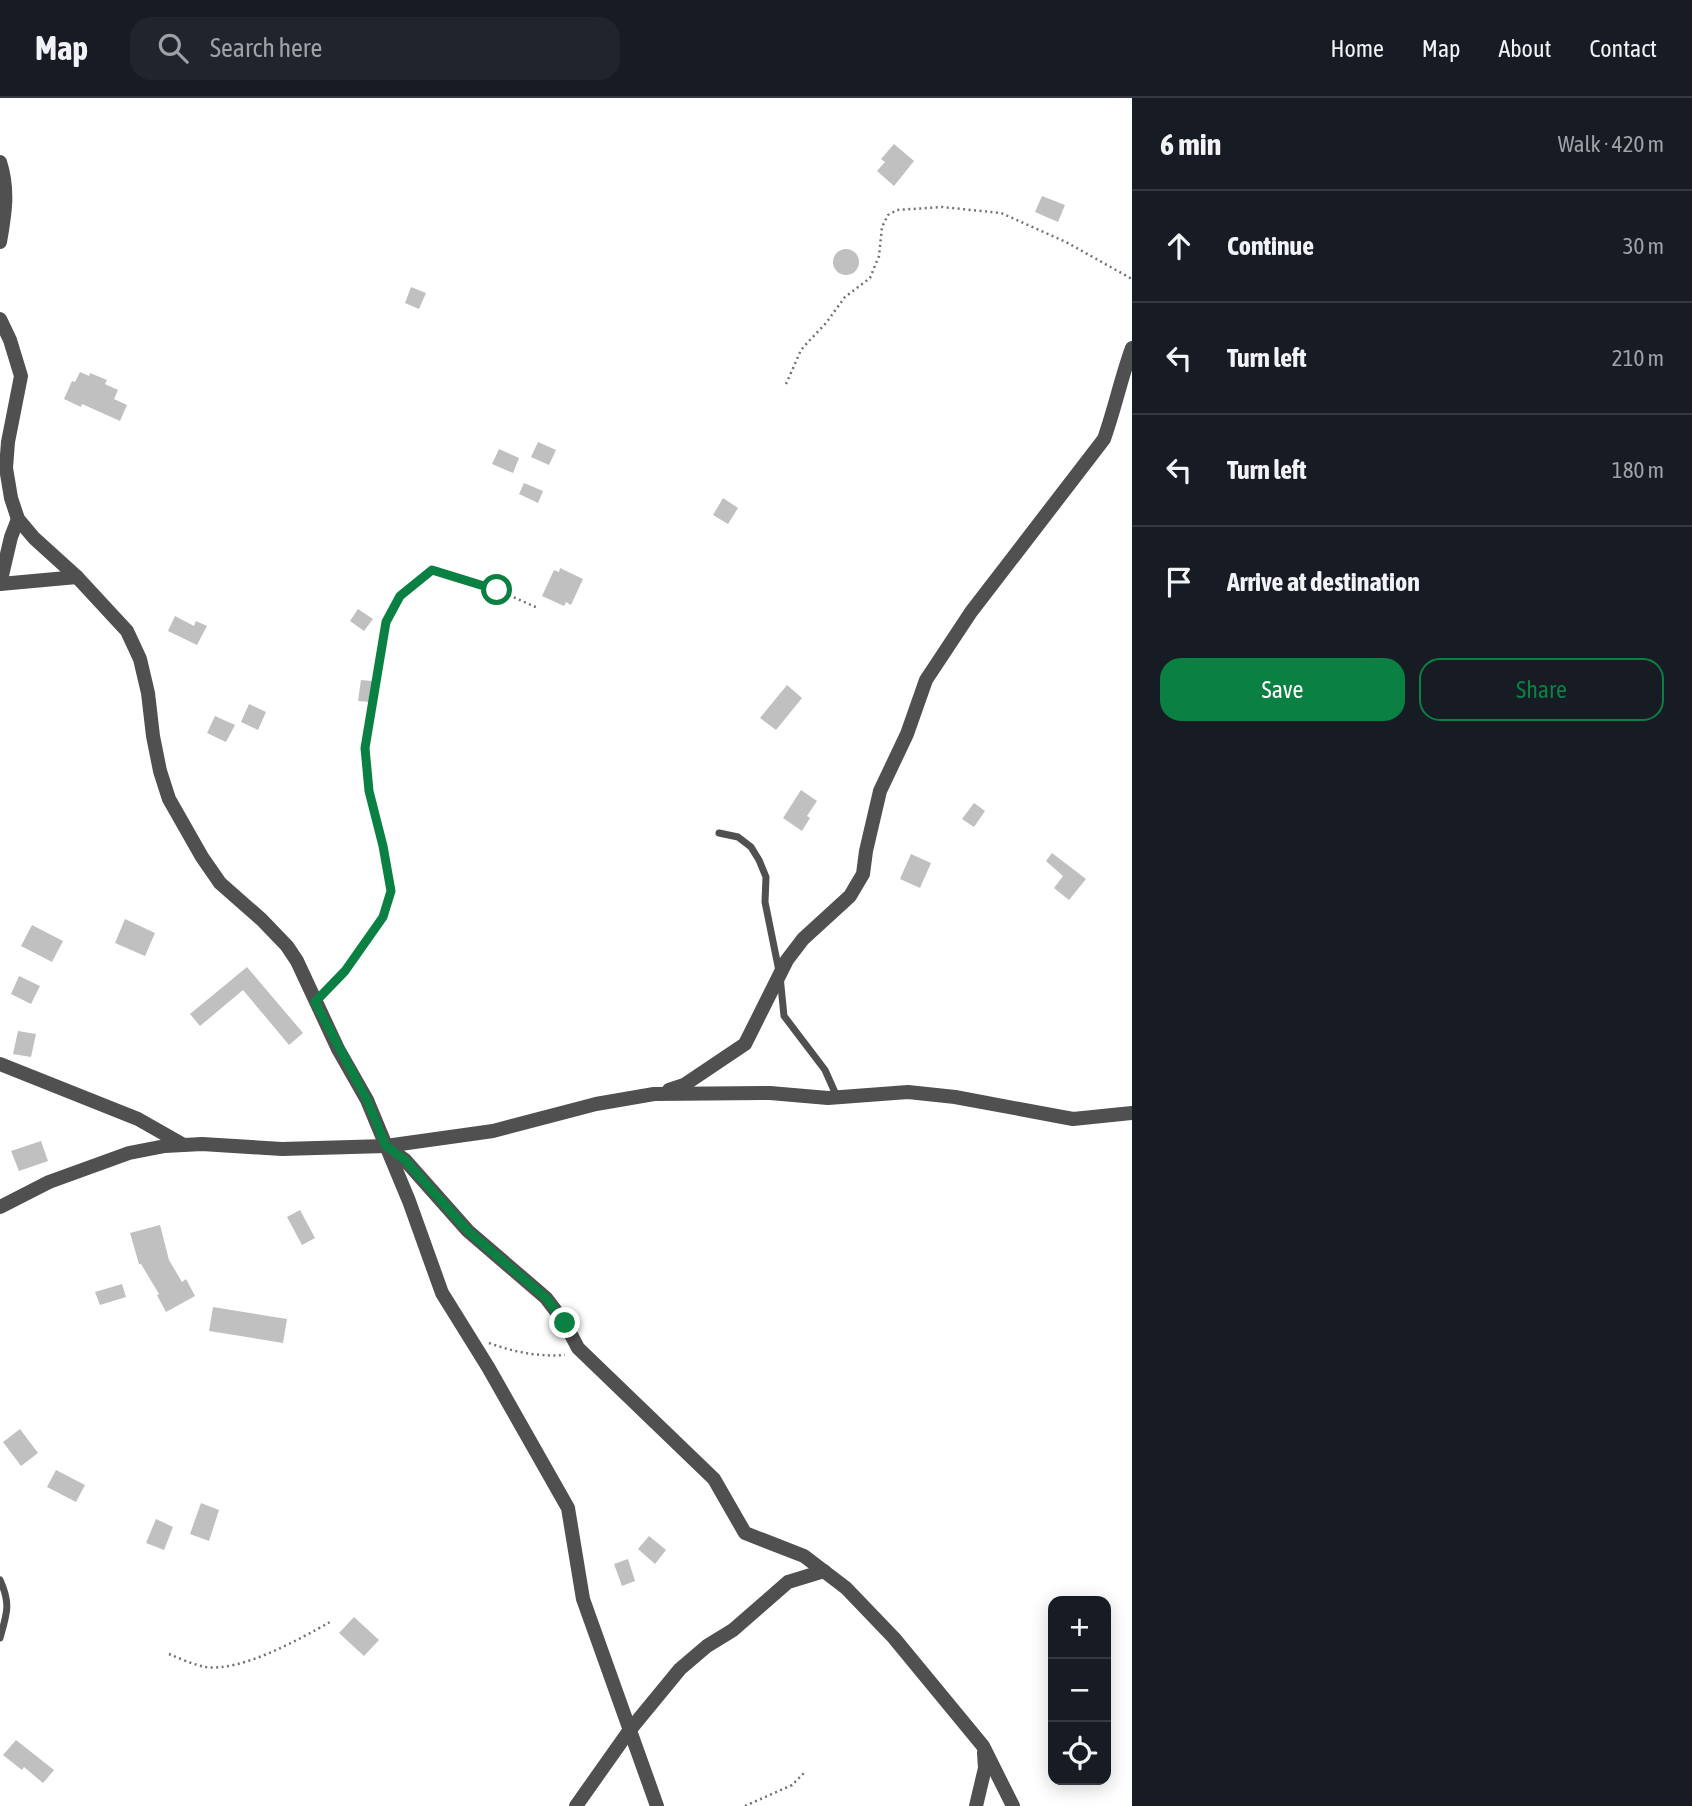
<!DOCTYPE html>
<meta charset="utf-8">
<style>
body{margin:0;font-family:"Asap Condensed",sans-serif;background:#20242c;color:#f1f3f6}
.controls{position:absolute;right:21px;bottom:21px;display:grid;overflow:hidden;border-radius:14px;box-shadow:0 4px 18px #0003}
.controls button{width:63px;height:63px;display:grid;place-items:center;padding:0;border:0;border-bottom:2px solid #363941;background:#171b24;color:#f1f3f6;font:35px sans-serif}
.stop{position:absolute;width:21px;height:21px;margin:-16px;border:5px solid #0b8043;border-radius:50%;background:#fff}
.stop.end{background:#0b8043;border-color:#fff;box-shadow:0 2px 7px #0008}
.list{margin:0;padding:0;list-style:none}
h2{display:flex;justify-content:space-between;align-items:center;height:91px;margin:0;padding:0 28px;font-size:30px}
h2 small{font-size:23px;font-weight:400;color:#9ea1a6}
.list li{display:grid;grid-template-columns:46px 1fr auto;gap:21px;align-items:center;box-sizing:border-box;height:112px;padding:0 28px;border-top:2px solid #363941}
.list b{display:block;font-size:26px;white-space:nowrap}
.list em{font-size:23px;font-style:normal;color:#9ea1a6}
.actions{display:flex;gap:14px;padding:21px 28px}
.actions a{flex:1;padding:16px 0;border:2px solid #0b8043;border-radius:21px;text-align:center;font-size:24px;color:#0b8043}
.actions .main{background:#0b8043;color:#fff}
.icon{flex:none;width:38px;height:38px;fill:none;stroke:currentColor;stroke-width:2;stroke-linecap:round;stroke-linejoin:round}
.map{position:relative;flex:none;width:1132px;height:1708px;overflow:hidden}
header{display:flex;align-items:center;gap:42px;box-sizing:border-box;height:98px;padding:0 35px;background:#171b24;border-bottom:2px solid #363941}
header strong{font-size:33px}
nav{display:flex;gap:38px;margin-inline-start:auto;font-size:24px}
.search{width:490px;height:63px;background:#20242c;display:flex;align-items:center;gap:18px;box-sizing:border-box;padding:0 24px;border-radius:21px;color:#9ea1a6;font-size:26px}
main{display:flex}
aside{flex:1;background:#171b24}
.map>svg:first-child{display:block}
.building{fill:#c0c0c0}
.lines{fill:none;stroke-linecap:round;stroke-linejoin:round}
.path{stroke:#727272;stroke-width:2.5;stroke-dasharray:2 3.5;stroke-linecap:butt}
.lane{stroke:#505050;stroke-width:7}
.street{stroke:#505050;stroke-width:14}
.route{stroke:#0b8043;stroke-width:9}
</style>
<header>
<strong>Map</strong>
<div class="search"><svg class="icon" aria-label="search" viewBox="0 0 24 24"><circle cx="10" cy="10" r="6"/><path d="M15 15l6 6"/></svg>Search here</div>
<nav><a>Home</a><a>Map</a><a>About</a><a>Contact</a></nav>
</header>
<main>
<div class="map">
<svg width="1132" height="1708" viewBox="0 0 1132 1708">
<rect width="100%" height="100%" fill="#fff"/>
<!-- building -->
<g class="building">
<path d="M894,46L914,63L894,88L877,73L885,64L881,61Z"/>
<path d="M1042,98L1065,107L1058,124L1035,114Z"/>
<circle cx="846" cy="164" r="13"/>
<path d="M411,189L426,195L419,211L405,205Z"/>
<path d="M80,274L89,278L90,275L107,282L105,286L118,292L114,301L127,307L120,323L82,306L81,309L64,301L72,283L75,284Z"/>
<path d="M538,344L556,352L549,367L531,359Z"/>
<path d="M499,351L519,360L513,375L492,366Z"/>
<path d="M524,385L543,393L538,405L519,396Z"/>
<path d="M723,400L738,410L728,426L713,417Z"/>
<path d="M560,470L583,481L571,507L566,504L564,508L542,498L554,472L559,474Z"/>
<path d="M358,511L373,521L364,533L350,523Z"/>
<path d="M175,518L194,528L196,523L207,528L197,547L168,533Z"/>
<path d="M361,582L372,583L370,604L358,603Z"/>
<path d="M787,587L802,600L776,632L760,620Z"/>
<path d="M249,606L266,614L258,632L241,624Z"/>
<path d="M215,618L235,627L226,644L207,635Z"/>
<path d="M801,692L817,703L807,718L810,720L802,733L783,720Z"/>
<path d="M974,705L985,713L974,729L962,721Z"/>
<path d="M1052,755L1086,781L1069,802L1054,790L1063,778L1046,763Z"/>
<path d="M911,756L931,765L920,790L900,781Z"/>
<path d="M125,821L155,835L145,858L115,845Z"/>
<path d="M32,827L63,843L52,864L21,848Z"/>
<path d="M247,869L303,935L289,947L243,892L200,928L190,916Z"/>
<path d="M19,878L40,888L31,906L11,896Z"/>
<path d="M18,933L36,936L31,959L13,956Z"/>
<path d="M41,1043L48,1063L19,1073L11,1053Z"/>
<path d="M300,1112L315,1140L302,1147L287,1119Z"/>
<path d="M160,1127L169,1162L182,1184L186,1181L195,1198L166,1214L157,1197L159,1196L141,1166H139L130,1135Z"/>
<path d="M122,1186L126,1199L100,1207L95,1194Z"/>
<path d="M213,1209L287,1221L283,1245L209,1233Z"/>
<path d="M20,1331L38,1355L21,1368L3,1344Z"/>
<path d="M56,1372L85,1387L76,1404L47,1389Z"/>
<path d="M201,1405L219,1412L209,1443L190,1436Z"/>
<path d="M156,1421L173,1429L164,1452L146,1445Z"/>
<path d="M649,1438L666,1452L655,1466L638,1451Z"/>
<path d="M628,1461L635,1483L622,1488L614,1466Z"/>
<path d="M354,1519L379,1542L364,1558L339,1535Z"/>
<path d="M16,1642L54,1672L43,1685L24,1669L22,1672L3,1657Z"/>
</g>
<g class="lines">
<!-- path -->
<g class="path">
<path d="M786,286L801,252L808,244L826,225L845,199L870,180L879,158L882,129L888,117L897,112L942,109L1001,115L1066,144L1132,181"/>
<path d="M326,891L345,873L383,819L391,794L383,748L369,693L365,650L386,524L400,498L432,472L497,492L538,510"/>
<path d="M489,1245C514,1254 538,1259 565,1257"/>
<path d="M169,1556C181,1561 194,1567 206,1569C241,1574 300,1541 330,1524"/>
<path d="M745,1708L792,1687L806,1673"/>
</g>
<!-- lane -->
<g class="lane">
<path d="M719,735L738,739L751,749L759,762L766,779L765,804L780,878L784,918L825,972L837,999"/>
<path d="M0,1482C11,1506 7,1515 0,1540"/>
</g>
<!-- street -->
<g class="street">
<path d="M0,64C9,92 5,116 0,144"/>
<path d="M0,221L10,242L21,278L8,344L6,370L11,400L18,421L34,440L77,479L127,533L140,561L148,595L153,638L160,673L169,701L202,759L220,785L262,822L287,848L297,863L338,951L367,1002L409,1103L442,1195L488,1269L568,1410L583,1501L657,1708"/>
<path d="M0,486L77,479"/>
<path d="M0,486L11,439L18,421"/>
<path d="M0,966L138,1021L182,1046"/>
<path d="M669,992L684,987L745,946L787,862L803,841L850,798L863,776L866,753L880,693L907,636L926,582L971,514L1104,341C1115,310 1121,280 1132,250"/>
<path d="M387,1049L405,1062L468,1133L546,1200L565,1225L578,1250L714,1381L745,1435L804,1458L846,1490L894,1540L983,1648L1013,1708"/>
<path d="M0,1109L49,1084L129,1055L165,1048L202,1046L282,1051L386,1048L493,1033L596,1006L654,996L770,995L828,1000L908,994L955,999L1073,1021L1132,1015"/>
<path d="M576,1708L629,1633L680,1571L707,1548L733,1532L788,1484L824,1473"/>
<path d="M976,1708L985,1670L984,1655"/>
</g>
</g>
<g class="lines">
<!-- route -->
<path class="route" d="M497,492L432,472L400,498L386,524L365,650L369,693L383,748L391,793L383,819L345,873L315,904L367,1002L386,1048L405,1062L468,1133L546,1200L565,1225"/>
</g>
</svg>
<div class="controls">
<button>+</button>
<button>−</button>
<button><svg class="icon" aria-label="locate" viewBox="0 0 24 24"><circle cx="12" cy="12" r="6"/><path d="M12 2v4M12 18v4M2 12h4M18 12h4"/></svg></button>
</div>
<div class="stop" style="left:497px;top:492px"></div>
<div class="stop end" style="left:565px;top:1225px"></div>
</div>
<aside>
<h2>6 min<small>Walk · 420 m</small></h2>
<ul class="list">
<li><svg class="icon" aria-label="ahead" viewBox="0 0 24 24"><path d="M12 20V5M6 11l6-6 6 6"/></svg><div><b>Continue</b></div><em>30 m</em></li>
<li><svg class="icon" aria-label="left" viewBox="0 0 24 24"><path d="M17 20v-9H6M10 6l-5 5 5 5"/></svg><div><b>Turn left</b></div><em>210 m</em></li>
<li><svg class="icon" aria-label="left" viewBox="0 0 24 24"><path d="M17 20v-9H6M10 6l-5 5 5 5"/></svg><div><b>Turn left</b></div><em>180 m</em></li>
<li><svg class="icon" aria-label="arrive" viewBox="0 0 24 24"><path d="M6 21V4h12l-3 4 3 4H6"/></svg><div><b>Arrive at destination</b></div></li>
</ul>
<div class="actions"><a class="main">Save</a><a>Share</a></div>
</aside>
</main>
